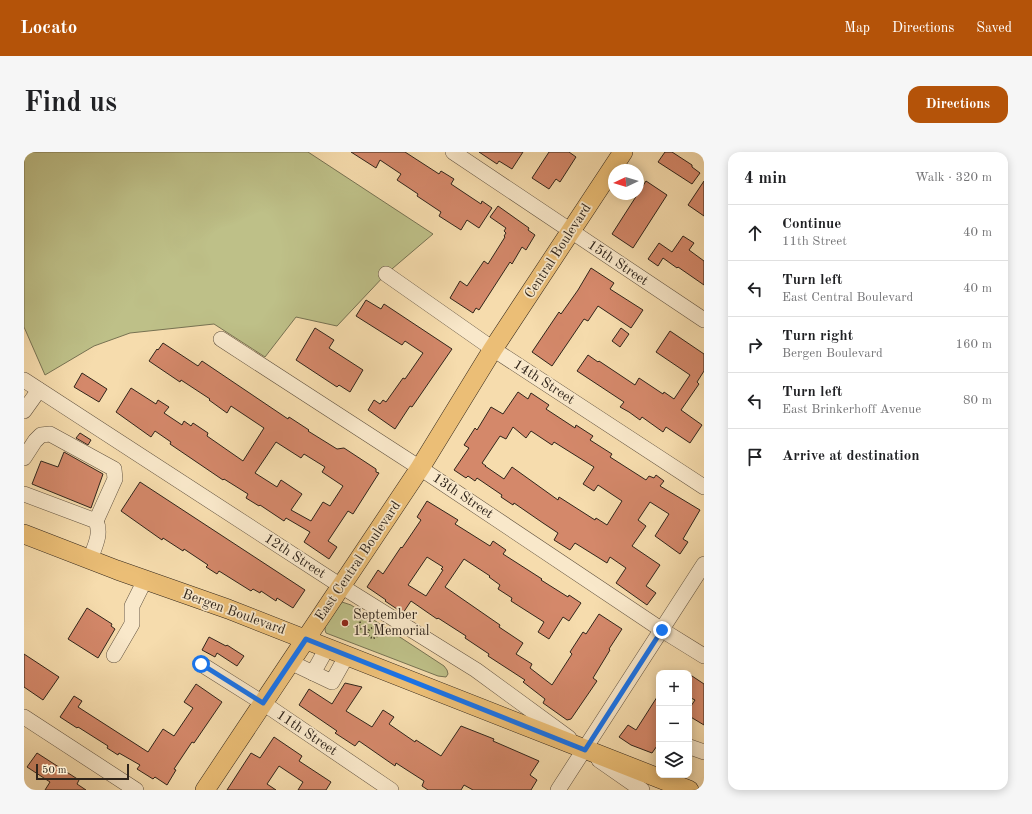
<!DOCTYPE html>
<meta charset="utf-8">
<style>
body{margin:0;font-family:"Old Standard TT",serif;background:#f6f6f6;color:#202124}
.controls{position:absolute;right:12px;bottom:12px;display:grid;overflow:hidden;border-radius:8px;box-shadow:0 2px 10px #0003}
.controls button{width:36px;height:36px;display:grid;place-items:center;padding:0;border:0;border-bottom:1px solid #e0e0e0;background:#fff;color:#202124;font:20px sans-serif}
.compass{position:absolute;left:584px;top:12px;width:36px;height:36px;border-radius:50%;background:#fff;box-shadow:0 2px 10px #0003;rotate:266deg}
.scale{position:absolute;left:12px;bottom:10px;width:93px;box-sizing:border-box;padding-left:4px;border:2px solid #30251b;border-top:0;font-size:11px;line-height:14px;white-space:nowrap;color:#30251b;-webkit-text-stroke:3px #f9e8ca;paint-order:stroke}
.stop{position:absolute;width:12px;height:12px;margin:-9px;border:3px solid #1a73e8;border-radius:50%;background:#fff}
.stop.end{background:#1a73e8;border-color:#fff;box-shadow:0 1px 4px #0008}
.list{margin:0;padding:0;list-style:none}
h2{display:flex;justify-content:space-between;align-items:center;height:52px;margin:0;padding:0 16px;font-size:17px}
h2 small{font-size:13px;font-weight:400;color:#757577}
.list li{display:grid;grid-template-columns:26px 1fr auto;gap:12px;align-items:center;box-sizing:border-box;height:56px;padding:0 16px;border-top:1px solid #e0e0e0}
.list b{display:block;font-size:15px;white-space:nowrap}
.list p{margin:0;font-size:13px;white-space:nowrap;color:#757577}
.list em{font-size:13px;font-style:normal;color:#757577}
.icon{flex:none;width:22px;height:22px;fill:none;stroke:currentColor;stroke-width:2;stroke-linecap:round;stroke-linejoin:round}
.map{position:relative;flex:none;width:680px;height:638px;overflow:hidden;border-radius:12px}
header{display:flex;align-items:center;gap:24px;box-sizing:border-box;height:56px;padding:0 20px;background:#b45309;color:#fff}
header strong{font-size:19px}
nav{display:flex;gap:22px;margin-inline-start:auto;font-size:14px}
.intro{display:flex;align-items:center;justify-content:space-between;box-sizing:border-box;height:96px;padding:0 24px}
h1{margin:0;font-size:28px}
.button{padding:10px 18px;border-radius:12px;background:#b45309;color:#fff;font-size:14px;font-weight:700}
main{display:flex;gap:24px;padding:0 24px}
aside{flex:1;background:#fff;border-radius:12px;box-shadow:0 2px 10px #0003}
.map>svg:first-child{display:block}
.green{fill:#bec088;stroke:#777252}
.building{fill:#d4886a;stroke:#30251b;fill-rule:evenodd}
.lines{fill:none;stroke-linecap:round;stroke-linejoin:round}
.minor-casing{stroke:#625340;stroke-width:16}
.major-casing{stroke:#30251b;stroke-width:20}
.path{stroke:#30251b;stroke-width:2;stroke-dasharray:1 2;stroke-linecap:butt}
.minor{stroke:#f9e8ca;stroke-width:15}
.major{stroke:#ebbe76;stroke-width:19}
.route{stroke:#1a73e8;stroke-width:5}
.poi-dot{fill:#8f2418;stroke:#f9e8ca;stroke-width:1.5}
.labels{text-anchor:middle;dominant-baseline:central;stroke-width:3.5;stroke-linejoin:round;paint-order:stroke}
.street-label{font-size:14px;fill:#30251b;stroke:#f9e8ca}
.poi-label{font-size:14px;fill:#30251b;stroke:#f9e8ca;text-anchor:start}
</style>
<header>
<strong>Locato</strong>
<nav><a>Map</a><a>Directions</a><a>Saved</a></nav>
</header>
<div class="intro"><h1>Find us</h1><a class="button">Directions</a></div>
<main>
<div class="map">
<svg width="680" height="638" viewBox="0 0 680 638">
<rect width="100%" height="100%" fill="#f6dcad"/>
<filter id="stains"><feTurbulence type="fractalNoise" baseFrequency=".005" numOctaves="4"/><feColorMatrix values="0 0 0 0 .2 0 0 0 0 .09 0 0 0 0 .02 0 0 0 .5 -.17"/></filter>
<radialGradient id="worn" r=".72"><stop offset=".6" stop-color="#630" stop-opacity="0"/><stop offset="1" stop-color="#630" stop-opacity=".3"/></radialGradient>
<!-- green -->
<g class="green">
<path d="M0,0H284L409,82L362,122L313,174L272,165L241,205L190,172L106,181L70,194L21,223L0,175Z"/>
<path d="M318,450L327,453L420,514L423,518L424,522L422,525L414,524L302,481C297,470 312,458 318,450Z"/>
</g>
<!-- building -->
<g class="building">
<path d="M327,0H381L415,22L417,19L430,27L427,32L457,52L458,49L468,56L455,76L443,68L437,78L415,64L417,60L393,44L394,42L373,28L377,22L356,8L352,16Z"/>
<path d="M455,0H499L488,17L475,9L473,12Z"/>
<path d="M525,0H545L552,5L536,30L532,27L525,37L508,26Z"/>
<path d="M641,0H648L668,13V15L676,21L668,32L634,10Z"/>
<path d="M622,29L643,43L609,96L588,82Z"/>
<path d="M680,29V64L664,53Z"/>
<path d="M474,54L505,76L504,78L511,83L502,98L498,95L488,112L486,110L455,158L452,156L449,161L426,146L436,129L443,134L460,109L464,112L481,85L480,84L482,81L480,79L482,76L466,65Z"/>
<path d="M659,84L670,91L665,98L680,109V133L654,115L653,116L639,106L634,114L624,107L635,91L648,100Z"/>
<path d="M567,116L590,131L586,137L619,158L607,176L574,154L564,169L560,167L528,214L508,200L535,160L537,162L554,138Z"/>
<path d="M342,148L357,157L360,152L428,197L388,255L386,254L371,277L344,258L350,248L356,252L359,248L362,250L379,226L381,227L399,201L381,189L378,193L332,164Z"/>
<path d="M291,176L310,188L305,196L339,218L326,240L315,233L313,235L272,208Z"/>
<path d="M597,176L605,182L596,195L588,189Z"/>
<path d="M646,179L680,202V219L673,230L675,232L657,258L678,273L666,291L642,275L639,280L618,265L616,268L605,260L596,255L600,250L553,219L564,203L574,210L575,209L611,233L615,226L639,242L640,240L650,247L666,223L632,200Z"/>
<path d="M139,191L174,214L178,209L264,267L265,265L285,278L284,279L313,297L320,296L352,317V320L355,321L329,362L324,359L304,389L313,395L305,407L280,390L286,380L262,366L260,369L236,353L235,354L222,346L224,342L200,327L199,328L146,292L147,290L131,279L127,285L92,260L107,236L132,252L134,248L145,255L140,261L158,273L160,269L167,274L169,271L184,281L183,284L219,309L240,276L207,254L203,261L185,248L186,247L157,228L156,230L125,209L133,197L134,198ZM252,290L277,306L280,302L301,315L298,320L319,334L306,354L299,350L287,369L267,358L278,342L257,328L253,335L231,321Z"/>
<path d="M58,221L83,237L75,250L50,235Z"/>
<path d="M494,240L504,247L507,241L525,253L522,257L551,276L552,273L569,284L566,288L588,302L586,305L622,328L625,324L630,326L632,323L640,329L636,334L676,358L659,387L664,390L656,402L631,384L645,362L626,350L614,368L622,374L608,394L636,413L622,434L632,441L623,453L592,431L602,416L586,405L583,411L551,391L546,398L530,388L534,381L519,371L490,351L489,353L477,345L478,343L453,326L451,329L444,324L442,326L430,318L445,296L440,293L451,276L453,278L467,255L479,262ZM489,275L502,286L507,279L528,293L530,290L570,315L559,332L570,339L574,333L598,349L583,373L572,366L571,368L535,345L534,348L488,315L480,327L461,314H462L458,311L476,284L482,287Z"/>
<path d="M56,281L67,288L64,293L52,286Z"/>
<path d="M40,300L79,322L67,356L8,332L17,309L34,315Z"/>
<path d="M116,330L281,438L269,456L253,446L252,449L237,439L236,441L229,437L227,439L195,419L193,422L182,415L184,413L160,397L159,399L139,386L138,388L97,359Z"/>
<path d="M403,349L434,368L431,372L466,394L469,389L482,398L479,402L518,427L517,428L544,445L545,443L557,451L545,469L539,465L525,487L514,480L520,470L487,449L488,446L474,437L476,433L465,425L466,424L440,407L421,435L476,473L475,475L499,491L492,502L508,512L506,516L528,533L548,502L546,500L559,480L562,482L575,462L598,477L585,497L586,498L569,526L573,529L547,567L543,568L519,551L521,547L499,530L501,528L464,504L465,502L441,486L442,484L414,466L413,467L387,449L379,461L361,449L362,448L343,435L354,418L359,422L377,395L378,396L397,368L393,365ZM403,405L419,415L417,417L419,418L402,444L384,433Z"/>
<path d="M63,456L88,472L87,474L91,477L74,506L44,487Z"/>
<path d="M185,485L202,494L203,493L220,504L213,514L193,501L191,505L178,498Z"/>
<path d="M0,502L35,525L19,548L0,535Z"/>
<path d="M665,522L680,532V573L665,564V557L671,548L665,545Z"/>
<path d="M321,531L338,535L322,559L348,575L359,558L370,565L365,572L391,590L392,588L417,604L437,574L470,587L469,589L515,609L506,623L513,628L507,638H449L440,633L437,638H404L398,634L400,629L372,611L371,614L335,589L331,594L311,581L313,579L275,553L285,537L308,552Z"/>
<path d="M172,532L198,550L170,591L168,590L150,617L152,618L143,633L131,625L129,627L113,617L116,613L95,601L94,603L83,596L84,594L54,575L53,576L36,565L50,544L58,549L54,555L124,600L139,577L150,584L169,556L160,550Z"/>
<path d="M635,542V591L628,601L607,593L595,585L604,573L612,578Z"/>
<path d="M250,585L278,604L275,609L307,630L302,638H274L279,630L255,614L243,632L252,638H203L227,601L236,606Z"/>
<path d="M13,601L55,628L53,632L62,638H21L26,630L3,615Z"/>
</g>
<g class="lines">
<defs>
<g id="minor">
<path d="M429,0L680,168"/>
<path d="M362,122L469,197L680,335"/>
<path d="M197,187L396,316L638,478L680,504"/>
<path d="M0,228L317,434L452,518L545,586"/>
<path d="M0,259L15,238"/>
<path d="M0,306L11,289L17,283L26,282L90,317L91,327L72,369"/>
<path d="M0,342L72,369C78,383 70,395 66,408"/>
<path d="M90,503L108,472V454L121,428"/>
<path d="M266,510L308,530L323,503"/>
<path d="M177,512L239,551L367,638"/>
<path d="M289,521L303,496"/>
<path d="M0,565L112,638"/>
<path d="M666,595L680,600"/>
<path d="M575,608L618,638"/>
<path d="M534,638L680,412"/>
</g>
<g id="major">
<path d="M0,382L93,418L204,457L665,638"/>
<path d="M181,638L396,316L469,197L599,0"/>
</g>
</defs>
<!-- minor casing -->
<use href="#minor" class="minor-casing"/>
<!-- major casing -->
<use href="#major" class="major-casing"/>
<!-- path -->
<g class="path">
<path d="M334,461L336,470L334,476L345,479"/>
<path d="M320,468L325,470L323,475L318,472Z"/>
<circle cx="349" cy="481" r="5"/>
</g>
<!-- minor -->
<use href="#minor" class="minor"/>
<!-- major -->
<use href="#major" class="major"/>
</g>
<g class="lines">
<!-- route -->
<path class="route" d="M177,512L239,551L282,487L561,598L638,478"/>
</g>
<!-- markers -->
<circle class="poi-dot" cx="321" cy="471" r="4"/>
<g class="labels">
<!-- street labels -->
<g class="street-label">
<text transform="translate(534 99) rotate(-57)">Central Boulevard</text>
<text transform="translate(594 111) rotate(34)">15th Street</text>
<text transform="translate(520 230) rotate(33)">14th Street</text>
<text transform="translate(439 344) rotate(34)">13th Street</text>
<text transform="translate(271 404) rotate(33)">12th Street</text>
<text transform="translate(334 409) rotate(-56)">East Central Boulevard</text>
<text transform="translate(210 460) rotate(20)">Bergen Boulevard</text>
<text transform="translate(283 581) rotate(34)">11th Street</text>
</g>
<!-- poi labels -->
<g class="poi-label">
<text x="329" y="463">September<tspan x="329" dy="16">11 Memorial</tspan></text>
</g>
</g>
<rect width="100%" height="100%" filter="url(#stains)"/>
<rect width="100%" height="100%" fill="url(#worn)"/>
</svg>
<div class="controls">
<button>+</button>
<button>−</button>
<button><svg class="icon" aria-label="layers" viewBox="0 0 24 24"><path d="M12 4l9 5-9 5-9-5zM3 14l9 5 9-5"/></svg></button>
</div>
<svg class="compass" viewBox="-18 -18 36 36"><path d="M0-13l5 13h-10z" fill="#e53935"/><path d="M0 13l5-13h-10z" fill="#757577"/></svg>
<div class="scale">50 m</div>
<div class="stop" style="left:177px;top:512px"></div>
<div class="stop end" style="left:638px;top:478px"></div>
</div>
<aside>
<h2>4 min<small>Walk · 320 m</small></h2>
<ul class="list">
<li><svg class="icon" aria-label="ahead" viewBox="0 0 24 24"><path d="M12 20V5M6 11l6-6 6 6"/></svg><div><b>Continue</b><p>11th Street</p></div><em>40 m</em></li>
<li><svg class="icon" aria-label="left" viewBox="0 0 24 24"><path d="M17 20v-9H6M10 6l-5 5 5 5"/></svg><div><b>Turn left</b><p>East Central Boulevard</p></div><em>40 m</em></li>
<li><svg class="icon" aria-label="right" viewBox="0 0 24 24"><path d="M7 20v-9h11M14 6l5 5-5 5"/></svg><div><b>Turn right</b><p>Bergen Boulevard</p></div><em>160 m</em></li>
<li><svg class="icon" aria-label="left" viewBox="0 0 24 24"><path d="M17 20v-9H6M10 6l-5 5 5 5"/></svg><div><b>Turn left</b><p>East Brinkerhoff Avenue</p></div><em>80 m</em></li>
<li><svg class="icon" aria-label="arrive" viewBox="0 0 24 24"><path d="M6 21V4h12l-3 4 3 4H6"/></svg><div><b>Arrive at destination</b></div></li>
</ul>
</aside>
</main>
